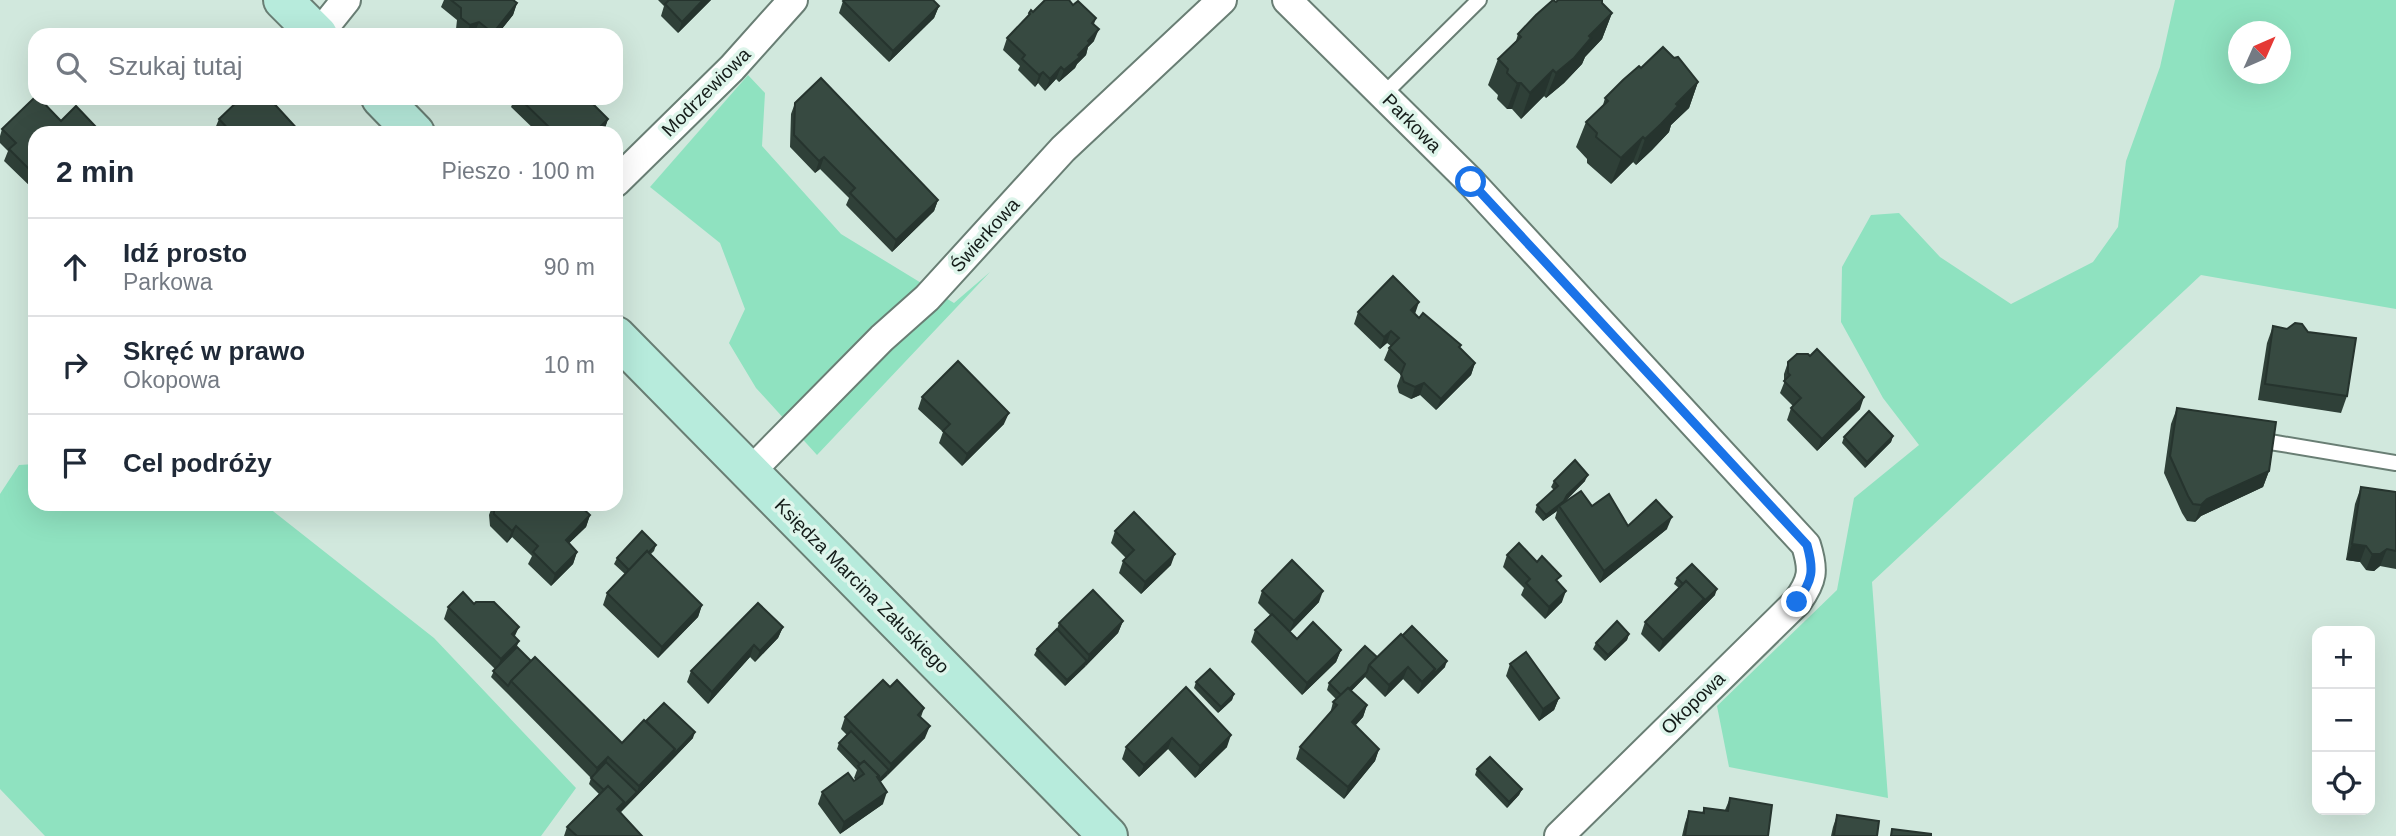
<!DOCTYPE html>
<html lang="pl">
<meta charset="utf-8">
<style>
body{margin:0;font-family:Helvetica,sans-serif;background:#f6f6f7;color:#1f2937}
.controls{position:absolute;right:21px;bottom:21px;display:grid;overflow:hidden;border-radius:14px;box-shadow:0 7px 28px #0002}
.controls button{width:63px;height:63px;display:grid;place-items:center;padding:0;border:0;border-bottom:2px solid #e0e1e3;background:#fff;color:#1f2937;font:35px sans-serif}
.compass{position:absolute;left:2228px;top:21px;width:63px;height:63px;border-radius:50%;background:#fff;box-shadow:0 7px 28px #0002;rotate:45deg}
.stop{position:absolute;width:21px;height:21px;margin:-16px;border:5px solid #1a73e8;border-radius:50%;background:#fff}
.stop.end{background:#1a73e8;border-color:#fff;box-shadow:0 2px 7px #0008}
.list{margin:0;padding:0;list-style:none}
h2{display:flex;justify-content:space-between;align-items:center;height:91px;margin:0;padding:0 28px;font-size:30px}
h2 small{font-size:23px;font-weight:400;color:#747a83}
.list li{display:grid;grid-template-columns:46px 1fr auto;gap:21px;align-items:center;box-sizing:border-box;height:98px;padding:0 28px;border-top:2px solid #e0e1e3}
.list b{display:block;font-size:26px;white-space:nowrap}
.list p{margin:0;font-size:23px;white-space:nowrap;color:#747a83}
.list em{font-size:23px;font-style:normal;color:#747a83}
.icon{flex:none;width:38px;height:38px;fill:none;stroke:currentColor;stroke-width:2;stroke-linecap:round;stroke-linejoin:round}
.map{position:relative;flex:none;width:2396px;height:836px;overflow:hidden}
.search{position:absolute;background:#fff;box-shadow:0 7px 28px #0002;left:28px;top:28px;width:595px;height:77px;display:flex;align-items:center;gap:18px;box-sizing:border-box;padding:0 24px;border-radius:21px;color:#747a83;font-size:26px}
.panel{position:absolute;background:#fff;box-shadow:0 7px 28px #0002;left:28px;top:126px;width:595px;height:385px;border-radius:21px}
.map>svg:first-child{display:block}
.green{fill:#8fe2c0;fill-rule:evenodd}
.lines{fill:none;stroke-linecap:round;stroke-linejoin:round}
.lane-casing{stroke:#697e74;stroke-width:18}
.street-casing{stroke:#697e74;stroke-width:32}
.secondary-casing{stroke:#697e74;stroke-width:42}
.lane{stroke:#fff;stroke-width:14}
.street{stroke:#fff;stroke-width:28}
.secondary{stroke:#b7ebdc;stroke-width:38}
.wall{fill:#2f4038}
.shaded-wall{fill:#26342e}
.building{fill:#374a41;stroke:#26342e;stroke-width:2}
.route{stroke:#1a73e8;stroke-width:9}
.labels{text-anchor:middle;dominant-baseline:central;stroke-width:7;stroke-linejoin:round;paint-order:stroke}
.street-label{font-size:19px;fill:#141c19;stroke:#def5eb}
</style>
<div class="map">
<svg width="2396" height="836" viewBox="0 0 2396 836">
<rect width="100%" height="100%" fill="#d1e8dd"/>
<!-- green -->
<g class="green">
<path d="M2175,0H2396V309L2201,275L1872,582L1888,798L1729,767L1717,706L1837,590L1854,498L1919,445L1883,398L1841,322L1842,267L1871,215L1899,213L1940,257L2011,304L2093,262L2118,227L2126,161L2160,67ZM2238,32H2280V74H2238Z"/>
<path d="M748,75L765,93L762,146L841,234L954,303L990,272L817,455L756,388L729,343L745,309L720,243L650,187Z"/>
<path d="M35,464V504H264L434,638L576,788L541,836H45L0,789V494L19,465Z"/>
</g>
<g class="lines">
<defs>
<g id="lane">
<path d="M1384,94L1479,0"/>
<path d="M2270,442L2396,463"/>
</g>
<g id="street">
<path d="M1287,0L1471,182L1806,545C1814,570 1813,580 1797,602L1559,836"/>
<path d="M318,35L346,0"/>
<path d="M616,182L732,68L793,0"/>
<path d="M750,472L882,338L927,298L1063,149L1222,0"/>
</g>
<g id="secondary">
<path d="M283,0L318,35"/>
<path d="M381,98L415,133"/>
<path d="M616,336L1108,836"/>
</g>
</defs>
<!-- lane casing -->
<use href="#lane" class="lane-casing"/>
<!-- street casing -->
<use href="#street" class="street-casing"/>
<!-- secondary casing -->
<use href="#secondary" class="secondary-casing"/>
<!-- lane -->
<use href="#lane" class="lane"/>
<!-- street -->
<use href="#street" class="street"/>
<!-- secondary -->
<use href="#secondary" class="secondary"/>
</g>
<!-- wall -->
<g class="wall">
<path d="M444,0H513L517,3L513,15L497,35H463L456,29L457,20L441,7Z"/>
<path d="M658,0H711L678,33L661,16L664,6Z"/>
<path d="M843,1L939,6L934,18L889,62L839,13Z"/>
<path d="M1556,2L1602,3L1612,13L1602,39L1585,57L1582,64L1564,83L1546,98L1544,96L1521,119L1512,109H1507L1497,99L1498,95L1488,85L1498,59L1516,41L1518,34Z"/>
<path d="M1073,5L1096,18L1094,24V41L1088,47L1086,55L1077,64L1075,68L1059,82L1056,79L1045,91L1038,83L1035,87L1018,70L1020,66L1003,50L1007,38L1027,18L1029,13Z"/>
<path d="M1641,68L1698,82L1689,108L1671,125L1669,132L1652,150L1636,165L1633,162L1611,184L1587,163V159L1576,147L1586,122L1603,105L1605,98Z"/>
<path d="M515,98H591L590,101L608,119L604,131L602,133H538L511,107Z"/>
<path d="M795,103L938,200L934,211L892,252L846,205L849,198L820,169L815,173L790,147L791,114Z"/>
<path d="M219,119L301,133H216L214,131Z"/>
<path d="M61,121L95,126L92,133H35V191L4,161L8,151L0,143V136L2,129Z"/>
<path d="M1358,312L1415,314L1419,318L1461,345L1460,348L1475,363L1471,375L1436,410L1420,395L1411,399L1399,393L1397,386L1401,375L1384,360L1389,348L1391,346L1387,343L1380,349L1354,324Z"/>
<path d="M2273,326L2347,396L2341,413L2258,400L2267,343Z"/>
<path d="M1788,362L1860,409L1817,451L1787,420L1791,408L1793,406L1780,393L1784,383V374Z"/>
<path d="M922,397L1004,424L962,466L939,443L943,432L918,409Z"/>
<path d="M2177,408L2269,471L2263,487L2201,516L2195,522L2187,521L2182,513L2164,473L2171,424Z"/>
<path d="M1893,436L1891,442L1865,468L1842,443L1844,437Z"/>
<path d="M1554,481H1585L1564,503L1592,506L1628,526L1667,529L1600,583L1555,518L1557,511L1543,521L1535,512L1537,505L1554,490L1551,487Z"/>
<path d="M2361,487L2396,492V569L2380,566L2374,571L2366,570L2360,562L2346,560L2355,504Z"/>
<path d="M493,504L572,509L590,515L586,527L569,543L577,552L573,564L551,586L528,564L532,556L512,537L507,543L490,526L489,515Z"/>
<path d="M1115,531L1171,565L1141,594L1119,573L1123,561L1126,558L1111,543Z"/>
<path d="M656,545L654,551L650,555L702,605L698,617L658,658L603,605L607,593L625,574L614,564L617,558Z"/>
<path d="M1507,555L1537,562L1558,582L1562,602L1545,619L1521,595L1524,588L1503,567Z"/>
<path d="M1677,578L1715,595L1659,652L1641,634L1645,622L1679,588L1674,584Z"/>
<path d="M1262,591L1319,602L1290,632L1297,639L1341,650L1336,662L1302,695L1251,642L1255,630L1270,615L1258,603Z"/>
<path d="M474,604L515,637L516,647L622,743L646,721L693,738L620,813L642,836H564L567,827L599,794L589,784L591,778L506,692L507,690L506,692L491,677L495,669L444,619L448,607Z"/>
<path d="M1123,621L1118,633L1065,686L1034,655L1037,649L1057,629L1059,623Z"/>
<path d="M783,627L778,638L755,662L750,657L708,704L687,682L691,671Z"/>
<path d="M1629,634L1627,640L1605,661L1593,649L1596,643Z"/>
<path d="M1377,657L1445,667L1418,694L1403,679L1385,697L1365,677L1351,691L1367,705L1363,717L1355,726L1379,749L1375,761L1344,799L1296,759L1300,747L1330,714L1333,702L1336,699L1327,690L1329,683Z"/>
<path d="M1510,664L1559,698L1554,710L1539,721L1506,676Z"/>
<path d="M1196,682L1234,694L1232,700L1218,713L1194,688Z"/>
<path d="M890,687L924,708L921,717L925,738L880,782L883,804L840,834L818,804L822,792L856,780L854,778L857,770L837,749L839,743L847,735L841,729L845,717Z"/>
<path d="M1186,687L1227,747L1195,778L1168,749L1139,777L1122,759L1126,747Z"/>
<path d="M1477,769L1522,789L1519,795L1507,808L1475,775Z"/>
<path d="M1730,798L1768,836H1682L1685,823L1689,811L1702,813L1704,808L1725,810Z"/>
<path d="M1837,815L1877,836H1831L1833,827Z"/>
</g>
<!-- shaded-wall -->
<g class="shaded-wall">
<path d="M703,0H711L678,33L682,22Z"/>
<path d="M517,3L513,15L497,35H493Z"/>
<path d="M939,6L934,18L889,62L893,51Z"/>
<path d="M1612,13L1602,39L1585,57L1582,64L1564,83L1546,98L1556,73L1589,36Z"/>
<path d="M479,22L474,34L466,35L470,25Z"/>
<path d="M1099,29L1094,41L1088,47L1086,55L1077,64L1075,68L1059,82L1064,70L1088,41Z"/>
<path d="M1061,67L1056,79L1045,91L1050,79Z"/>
<path d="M1553,70L1544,96L1521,119L1530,93Z"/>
<path d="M1043,72L1038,83L1035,87L1039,75Z"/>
<path d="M1698,82L1689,108L1671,125L1669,132L1652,150L1636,165L1645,139L1676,104Z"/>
<path d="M1517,83H1521L1512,109H1507Z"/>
<path d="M608,119L604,131L602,133H595Z"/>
<path d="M1643,137L1633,162L1611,184L1621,158Z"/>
<path d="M824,157L820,169L815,173L819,161Z"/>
<path d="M938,200L934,211L892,252L896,240Z"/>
<path d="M1419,302L1415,314L1411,310Z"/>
<path d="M1391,331L1387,343L1380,349L1384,337Z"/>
<path d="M1475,363L1471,375L1436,410L1441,399Z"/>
<path d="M1424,383L1420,395L1411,399L1415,387Z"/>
<path d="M1864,397L1860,409L1817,451L1822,439Z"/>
<path d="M1009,413L1004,424L962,466L967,454Z"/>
<path d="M1893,436L1891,442L1865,468L1867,462Z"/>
<path d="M2269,471L2263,487L2201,516L2195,522L2201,505L2207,499Z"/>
<path d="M1588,475L1585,481L1565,501L1567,495Z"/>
<path d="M1564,501L1559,506L1557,511L1543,521L1546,515Z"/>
<path d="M590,515L586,527L561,551L566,540Z"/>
<path d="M1672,517L1667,529L1600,583L1604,571Z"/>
<path d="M516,526L512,537L507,543L512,531Z"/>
<path d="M2352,544L2366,546L2360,562L2346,560Z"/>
<path d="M2387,549L2380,566L2374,571L2366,570L2372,554Z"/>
<path d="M577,552L573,564L551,586L555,574Z"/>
<path d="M1175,554L1171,565L1141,594L1145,582Z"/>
<path d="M1717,589L1715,595L1659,652L1663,640L1704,599Z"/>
<path d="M1323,591L1319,602L1289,633L1294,621Z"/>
<path d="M1566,591L1562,602L1545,619L1549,607Z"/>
<path d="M702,605L698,617L658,658L662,647Z"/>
<path d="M1123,621L1118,633L1085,667L1089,655Z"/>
<path d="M519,627L514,638L512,634Z"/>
<path d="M783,627L778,638L755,662L760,651Z"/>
<path d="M1629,634L1627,640L1605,661L1608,655Z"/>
<path d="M519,641L514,653L496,671L501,659Z"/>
<path d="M754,645L750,657L708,704L712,692Z"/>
<path d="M1341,650L1336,662L1302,695L1307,683Z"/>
<path d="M1087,661L1085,667L1065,686L1067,680Z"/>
<path d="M1447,661L1445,667L1431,681L1433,675Z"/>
<path d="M1408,667L1403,679L1385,697L1389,685Z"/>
<path d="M1435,669L1431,681L1418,694L1422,682Z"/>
<path d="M1367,672L1365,677L1340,703L1343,696Z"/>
<path d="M1234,694L1232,700L1218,713L1221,707Z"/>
<path d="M1559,698L1554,710L1539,721L1543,709Z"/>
<path d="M1367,705L1363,717L1347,734L1352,722Z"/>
<path d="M930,726L925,738L887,776L891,764Z"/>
<path d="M695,732L693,738L671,761L673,755Z"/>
<path d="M1231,735L1227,747L1195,778L1200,766Z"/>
<path d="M1172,738L1168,749L1139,777L1144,765Z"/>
<path d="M675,749L671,761L612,821L617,809L624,802L637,792L639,786Z"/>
<path d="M1379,749L1375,761L1344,799L1348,787Z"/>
<path d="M608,757L604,768L593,780L597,768Z"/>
<path d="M889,770L887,776L874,788L877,781Z"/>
<path d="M1522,789L1519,795L1507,808L1509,802Z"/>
<path d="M887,792L883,804L840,834L844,822Z"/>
</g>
<!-- building -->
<g class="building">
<path d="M451,0H513L517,3L493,33L479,22L470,25L461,18V8Z"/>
<path d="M669,0H703L682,22L665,4Z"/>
<path d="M844,0H933L939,6L893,51L843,1Z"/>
<path d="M1045,0H1069L1073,5L1078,1L1096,18L1092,23L1099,29L1088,41L1090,43L1078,55L1080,57L1064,70L1061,67L1050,79L1043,72L1039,75L1022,59L1025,55L1007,38L1030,14L1029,13L1031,10L1033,12Z"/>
<path d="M1553,0L1556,2L1558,0H1602V3L1612,13L1589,36L1591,38L1574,58L1556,73L1553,70L1530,93L1521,83H1517L1507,73L1508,69L1498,59L1521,37L1518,34L1536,15Z"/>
<path d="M1663,47L1674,58L1678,57L1698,82L1676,104L1678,106L1661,124L1645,139L1643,137L1621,158L1596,137L1597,133L1586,122L1608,101L1605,98L1623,80L1639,66L1641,68Z"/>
<path d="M821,78L938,200L896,240L850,193L855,188L824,157L819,161L794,135L795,103Z"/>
<path d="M35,97V98H39L61,121L76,106L95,126L87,133H35V175L9,149L16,143L2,129Z"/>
<path d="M241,98H269L301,133H232L219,119Z"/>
<path d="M519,98H587L608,119L596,131L591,127L585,133H551L549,131L551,129Z"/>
<path d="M1393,276L1419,302L1411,310L1419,318L1423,313L1461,345L1459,347L1475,363L1441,399L1424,383L1415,387L1404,382L1401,374L1405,364L1389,348L1399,338L1391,331L1384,337L1358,312Z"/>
<path d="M2295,323L2302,324L2308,332L2356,338L2347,396L2265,384L2273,326L2287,329Z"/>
<path d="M1817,349L1864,397L1822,439L1791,408L1801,398L1784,381L1790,375L1788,373V362L1797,354H1808L1810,356Z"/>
<path d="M958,361L1009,413L967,454L943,431L950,424L922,397Z"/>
<path d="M2177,408L2276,422L2269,471L2207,499L2201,505L2193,504L2188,496L2170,456Z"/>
<path d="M1869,411L1893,436L1867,462L1844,437Z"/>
<path d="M1575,460L1588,475L1567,495L1564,501L1546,515L1537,505L1558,486L1554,481Z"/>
<path d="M2361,487L2396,492V551L2387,549L2380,554H2372L2366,546L2352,544Z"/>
<path d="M1581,491L1592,506L1609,494L1628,526L1656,500L1672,517L1604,571L1559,506Z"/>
<path d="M494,504H567L572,509L576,504H578L590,515L566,540L577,552L555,574L533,552L538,546L516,526L512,531L494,514Z"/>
<path d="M1134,512L1175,554L1145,582L1123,561L1134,550L1115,531Z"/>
<path d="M642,531L656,545L648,553L647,551L629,570L617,558Z"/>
<path d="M1519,543L1537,562L1542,556L1561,576L1556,580L1566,591L1549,607L1526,583L1530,579L1507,555Z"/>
<path d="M647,551L702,605L662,647L607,593Z"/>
<path d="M1292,560L1323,591L1294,621L1262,591Z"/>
<path d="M1692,564L1717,589L1701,604L1704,599L1686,581L1683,584L1677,578Z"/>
<path d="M1686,581L1704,599L1663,640L1645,622Z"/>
<path d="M1093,590L1123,621L1089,655L1059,623Z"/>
<path d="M463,592L474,604L476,602H494L519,627L512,634L519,641L501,659L448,607Z"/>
<path d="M758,603L783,627L760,651L754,645L712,692L691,671Z"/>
<path d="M1272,614L1297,639L1313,622L1341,650L1307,683L1255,630Z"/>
<path d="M1617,621L1629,634L1608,655L1596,643Z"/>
<path d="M1412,626L1447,661L1433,675L1435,669L1402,636Z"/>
<path d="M1057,629L1087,661L1067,680L1037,649Z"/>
<path d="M1401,634L1435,669L1422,682L1408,667L1389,685L1369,665Z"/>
<path d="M1365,646L1377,657L1369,665L1367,672L1349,689L1348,688L1341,695L1329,683Z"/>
<path d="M517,647L531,661L511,681L508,686L493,671Z"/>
<path d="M1526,652L1559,698L1543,709L1510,664Z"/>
<path d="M535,657L622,743L644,720L675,749L639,786L608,757L597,768L511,681Z"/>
<path d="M1210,669L1234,694L1221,707L1196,682Z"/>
<path d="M883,680L890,687L897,680L924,708L918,715L930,726L891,764L845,717Z"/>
<path d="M1186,687L1231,735L1200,766L1172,738L1144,765L1126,747Z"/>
<path d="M1348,688L1367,705L1352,722L1379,749L1348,787L1300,747L1337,705L1333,702Z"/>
<path d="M664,703L695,732L673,755L675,749L646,721Z"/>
<path d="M851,731L889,770L879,780V776L864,761L860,764L839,743Z"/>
<path d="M1490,757L1522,789L1509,802L1477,769Z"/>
<path d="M864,761L879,776L877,777L887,792L844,822L822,792L848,773L854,781L864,774L858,766Z"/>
<path d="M606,762L637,792L622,807L624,802L608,786L604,790L591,778Z"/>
<path d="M608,786L624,802L617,809L642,836H577L567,827Z"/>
<path d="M1730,798L1772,805L1768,836H1685L1689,811L1704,813V808L1728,811Z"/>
<path d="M1837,815L1879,821L1877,836H1834Z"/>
<path d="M1892,829L1931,834V836H1891Z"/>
</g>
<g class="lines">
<!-- route -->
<path class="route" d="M1471,182L1807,545C1814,570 1813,580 1797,602"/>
</g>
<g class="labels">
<!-- street labels -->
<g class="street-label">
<text transform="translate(706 92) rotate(-45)">Modrzewiowa</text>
<text transform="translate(1412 123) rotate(45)">Parkowa</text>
<text transform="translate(985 235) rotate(-48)">Świerkowa</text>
<text transform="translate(862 586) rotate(45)">Księdza Marcina Załuskiego</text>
<text transform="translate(1693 703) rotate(-44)">Okopowa</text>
</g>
</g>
</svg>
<div class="controls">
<button>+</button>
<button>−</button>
<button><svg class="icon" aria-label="locate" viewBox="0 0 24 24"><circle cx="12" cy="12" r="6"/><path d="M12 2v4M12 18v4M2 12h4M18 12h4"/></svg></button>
</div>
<svg class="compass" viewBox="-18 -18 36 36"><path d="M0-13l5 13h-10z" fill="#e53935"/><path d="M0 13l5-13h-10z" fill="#747a83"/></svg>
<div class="stop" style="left:1471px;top:182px"></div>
<div class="stop end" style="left:1797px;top:602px"></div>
<div class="search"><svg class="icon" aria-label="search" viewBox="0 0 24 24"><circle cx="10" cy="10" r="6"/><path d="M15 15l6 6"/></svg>Szukaj tutaj</div>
<section class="panel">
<h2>2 min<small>Pieszo · 100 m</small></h2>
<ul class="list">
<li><svg class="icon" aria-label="ahead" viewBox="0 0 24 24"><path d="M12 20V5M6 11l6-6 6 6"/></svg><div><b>Idź prosto</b><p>Parkowa</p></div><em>90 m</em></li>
<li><svg class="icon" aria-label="right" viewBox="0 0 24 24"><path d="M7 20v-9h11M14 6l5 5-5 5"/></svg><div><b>Skręć w prawo</b><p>Okopowa</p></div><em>10 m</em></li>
<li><svg class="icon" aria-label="arrive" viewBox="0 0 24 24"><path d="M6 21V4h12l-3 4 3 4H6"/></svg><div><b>Cel podróży</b></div></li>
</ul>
</section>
</div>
